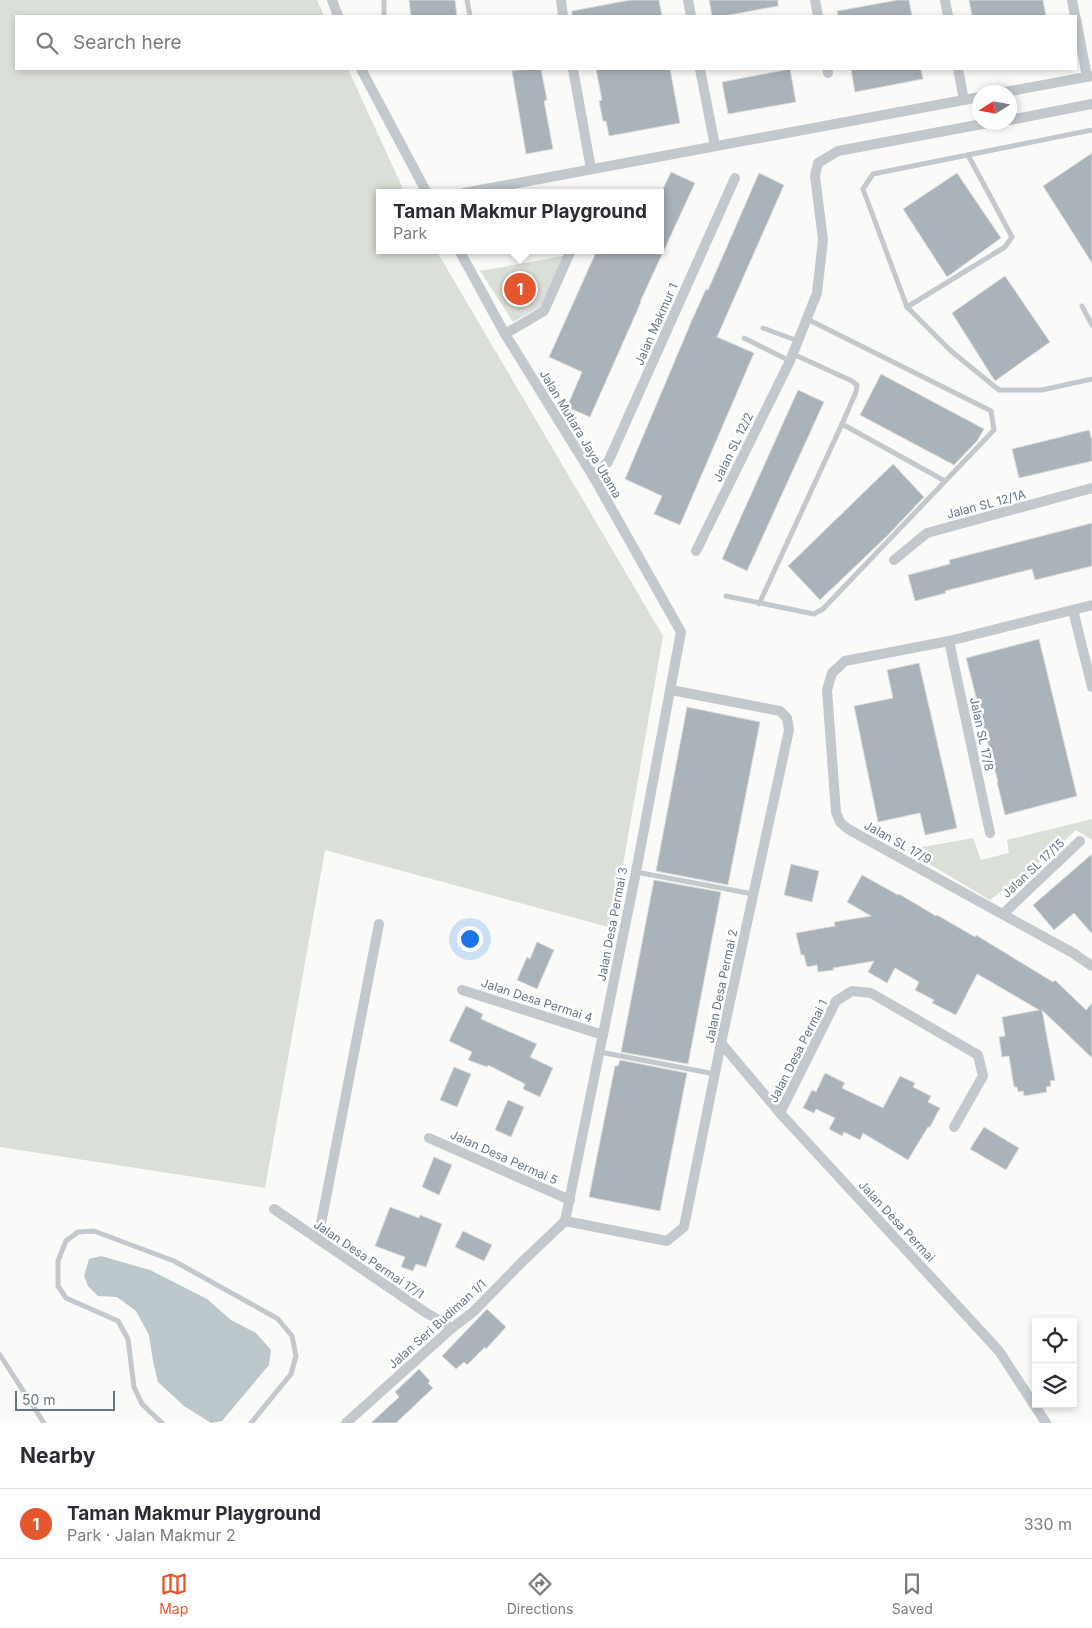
<!DOCTYPE html>
<meta charset="utf-8">
<style>
body{margin:0;font-family:Inter,sans-serif;background:#f2f2f3;color:#2b2b33}
.controls{position:absolute;right:15px;bottom:15px;display:grid;overflow:hidden;border-radius:0px;box-shadow:0 2px 8px #0003}
.controls button{width:45px;height:45px;display:grid;place-items:center;padding:0;border:0;border-bottom:1px solid #e1e1e2;background:#fff;color:#2b2b33;font:25px sans-serif}
.compass{position:absolute;left:972px;top:85px;width:45px;height:45px;border-radius:50%;background:#fff;box-shadow:0 2px 8px #0003;rotate:259deg}
.scale{position:absolute;left:15px;bottom:12px;width:100px;box-sizing:border-box;padding-left:5px;border:2px solid #657683;border-top:0;font-size:14px;line-height:18px;white-space:nowrap;color:#657683;-webkit-text-stroke:4px #fff;paint-order:stroke}
.you{position:absolute;left:469px;top:938px;width:18px;height:18px;margin:-12px;border:4px solid #fff;border-radius:50%;background:#1a73e8;box-shadow:0 0 0 8px #1a73e833}
.badge{display:grid;place-items:center;width:32px;height:32px;border-radius:50%;background:#e4572e;color:#fff;font-size:16px;font-weight:700}
.pin{position:absolute;translate:-50% -50%;border:2px solid #fff;box-shadow:0 1px 5px #0006}
.popup{position:absolute;left:376px;top:189px;width:288px;height:65px;box-sizing:border-box;display:grid;place-content:center;border-radius:0px;background:#fff;filter:drop-shadow(0 1px 4px #0005);font-size:16px;white-space:nowrap;color:#7c7c81}
.popup b{font-size:19px;color:#2b2b33}
.popup::after{content:'';position:absolute;left:50%;top:100%;margin-left:-10px;border:10px solid transparent;border-top-color:#fff}
.list{margin:0;padding:0;list-style:none}
h2{display:flex;justify-content:space-between;align-items:center;height:65px;margin:0;padding:0 20px;font-size:21px}
h2 small{font-size:16px;font-weight:400;color:#7c7c81}
.list li{display:grid;grid-template-columns:32px 1fr auto;gap:15px;align-items:center;box-sizing:border-box;height:70px;padding:0 20px;border-top:1px solid #e1e1e2}
.list b{display:block;font-size:19px;white-space:nowrap}
.list p{margin:0;font-size:16px;white-space:nowrap;color:#7c7c81}
.list em{font-size:16px;font-style:normal;color:#7c7c81}
.icon{flex:none;width:28px;height:28px;fill:none;stroke:currentColor;stroke-width:2;stroke-linecap:round;stroke-linejoin:round}
.map{position:relative;flex:none;width:1092px;height:1423px;overflow:hidden}
.search{position:absolute;background:#fff;box-shadow:0 2px 8px #0003;left:15px;right:15px;top:15px;height:55px;display:flex;align-items:center;gap:12px;box-sizing:border-box;padding:0 18px;border-radius:0px;color:#7c7c81;font-size:19px}
.sheet{height:135px;background:#fff}
nav{display:flex;justify-content:space-around;align-items:center;box-sizing:border-box;height:70px;border-top:1px solid #e1e1e2;background:#fff;font-size:14px;color:#7c7c81}
nav a{display:grid;justify-items:center;gap:2px}
nav .on{color:#e4572e}
.map>svg:first-child{display:block}
.green{fill:#dadfd7}
.water{fill:#bbc7cb}
.building{fill:#aab3b9;stroke:#dcdcda}
.lines{fill:none;stroke-linecap:round;stroke-linejoin:round}
.lane{stroke:#c3c8cc;stroke-width:5}
.street{stroke:#c3c8cc;stroke-width:10}
.labels{text-anchor:middle;dominant-baseline:central;stroke-width:5;stroke-linejoin:round;paint-order:stroke}
.street-label{font-size:12px;fill:#657683;stroke:#fff}
</style>
<div class="map">
<svg width="1092" height="1423" viewBox="0 0 1092 1423">
<rect width="100%" height="100%" fill="#fafaf8"/>
<!-- green -->
<g class="green">
<path d="M0,0H317L324,16H16V69H348L405,193H380V250H436L663,636L612,928L325,850L265,1188L0,1147Z"/>
<path d="M564,256L540,307L513,322L480,271Z"/>
<path d="M1092,819V840L1076,830L1051,853L990,900L906,850L973,838L981,860L1009,853L1007,840Z"/>
</g>
<!-- water -->
<path class="water" d="M101,1256L150,1270L207,1299L231,1320L256,1333L271,1350L269,1365L222,1421L211,1423L184,1406L158,1382L153,1361L149,1335L136,1311L117,1297L98,1296L88,1286L84,1276L89,1259Z"/>
<!-- building -->
<g class="building">
<path d="M409,0H455L457,16H411Z"/>
<path d="M630,0H659L662,16H572V11Z"/>
<path d="M709,0H778V6L724,16H712Z"/>
<path d="M898,0H909L912,16H838L837,11Z"/>
<path d="M969,0H1043L1046,16H972Z"/>
<path d="M526,69H541L547,100L544,101L553,149L526,154L512,71Z"/>
<path d="M596,69H670L680,123L609,136L606,121H603L599,101L602,100Z"/>
<path d="M790,69L796,102L728,114L722,82Z"/>
<path d="M851,69H921L923,79L855,92Z"/>
<path d="M1092,153V263L1043,186Z"/>
<path d="M671,172L695,183L640,302H641L590,417L567,407L582,372L549,357L597,250H660V195Z"/>
<path d="M759,173L784,185L717,337L754,353L680,525L654,514L662,496L625,479L692,320L706,289L708,290Z"/>
<path d="M957,173L1001,238L947,277L903,209Z"/>
<path d="M1005,276L1050,342L995,381L952,313Z"/>
<path d="M881,374L984,429L977,441L954,465L860,415Z"/>
<path d="M798,390L824,402L747,571L722,559Z"/>
<path d="M1089,430L1092,441V461L1019,478L1012,449Z"/>
<path d="M893,464L924,497L888,535L820,600L788,566Z"/>
<path d="M1092,523V566L1035,580L1032,569L945,591L946,593L915,601L908,575L950,564L949,560Z"/>
<path d="M1039,639L1077,796L1005,815L997,782H998L966,658Z"/>
<path d="M919,663L957,828L925,835L920,813L878,822L854,706L893,698L887,670Z"/>
<path d="M687,707L760,722L728,885L656,871Z"/>
<path d="M1092,854V934L1074,913L1054,930L1033,905Z"/>
<path d="M791,864L819,871L812,902L784,895Z"/>
<path d="M862,875L898,895L899,894L936,916L937,915L975,937L976,935L1053,982L1055,980L1086,1010L1092,1003V1058L1042,1010L1055,1080L1050,1081L1051,1086L1046,1087L1047,1092L1024,1096L1023,1091L1018,1092L1017,1087H1014L1009,1056L1002,1057L999,1037L1005,1036L1002,1017L1039,1010L988,980L977,974L956,1015L932,1003L934,1000L915,990L919,982L895,968L887,983L868,972L874,961L833,968L834,970L818,972L817,965L807,967L804,955H801L796,933L835,926L834,922L871,916L847,902Z"/>
<path d="M654,880L721,892L688,1064L621,1052Z"/>
<path d="M537,942L554,950L537,989L517,980L527,957L530,959Z"/>
<path d="M466,1006L483,1014L481,1019L537,1044L530,1057L553,1068L540,1097L523,1089L525,1084L488,1065L487,1067L468,1060L472,1052L449,1041Z"/>
<path d="M620,1060L687,1073L660,1211L589,1197L615,1066H618Z"/>
<path d="M454,1067L471,1074L457,1107L440,1100Z"/>
<path d="M825,1073L845,1083L842,1088L883,1108L900,1076L915,1083L913,1087L931,1096L928,1102L940,1108L930,1127H928L908,1160L863,1133L860,1140L844,1132L842,1136L829,1129L835,1118L816,1109L814,1113L803,1108L812,1090L816,1092Z"/>
<path d="M508,1100L524,1107L511,1137L495,1130Z"/>
<path d="M984,1127L1019,1148L1006,1170L970,1149Z"/>
<path d="M434,1157L452,1165L439,1195L422,1187Z"/>
<path d="M390,1207L419,1218L420,1215L442,1224L426,1267L416,1264L413,1271L401,1267L405,1257L375,1246Z"/>
<path d="M463,1231L492,1245L484,1261L455,1247Z"/>
<path d="M487,1309L506,1327L486,1349L485,1347L467,1365L464,1362L456,1369L442,1356Z"/>
<path d="M419,1369L430,1381L428,1383L433,1388L396,1423H371L399,1397L395,1392Z"/>
</g>
<g class="lines">
<!-- lane -->
<g class="lane">
<path d="M384,0V16"/>
<path d="M467,0L470,16"/>
<path d="M1092,130L873,174L863,189L907,307L951,351L999,390H1042L1092,379"/>
<path d="M1082,306L1092,325"/>
<path d="M907,307L1005,247L1012,237L968,155"/>
<path d="M763,328L798,341"/>
<path d="M744,338L790,361"/>
<path d="M842,424L945,481"/>
<path d="M726,596L814,614L823,609L994,430L991,411L807,319"/>
<path d="M759,604L842,424L856,392L857,385L852,381L793,354"/>
<path d="M636,872L753,894"/>
<path d="M600,1052L715,1074"/>
<path d="M0,1355L44,1423"/>
<path d="M162,1423L142,1404L134,1387L128,1339L118,1321L66,1298L58,1286V1261L66,1241L78,1232L94,1231L174,1261L278,1319L292,1336L296,1356L291,1374L251,1423"/>
</g>
<!-- street -->
<g class="street">
<path d="M332,0L338,16"/>
<path d="M561,0L563,16"/>
<path d="M688,0L691,16"/>
<path d="M815,0L818,16"/>
<path d="M945,0L948,16"/>
<path d="M1072,0L1075,16"/>
<path d="M1076,19L1087,77"/>
<path d="M361,69L427,193"/>
<path d="M573,69L591,169"/>
<path d="M700,69L715,146"/>
<path d="M827,69L828,73"/>
<path d="M958,69L964,100"/>
<path d="M1005,92L1092,76"/>
<path d="M1010,120L1092,104"/>
<path d="M464,193L980,97"/>
<path d="M459,250L505,334L593,476L681,632L636,872L565,1221"/>
<path d="M505,334L544,311L571,250"/>
<path d="M593,476L608,462L735,178"/>
<path d="M696,551L790,361L817,293L823,240L815,176L818,163L838,151L993,122"/>
<path d="M894,560L927,533L1092,488"/>
<path d="M1092,605L949,641L845,661L832,673L827,690L836,812L840,822L848,829L1073,953L1092,966"/>
<path d="M1073,610L1092,687"/>
<path d="M949,641L990,833"/>
<path d="M1003,914L1080,841"/>
<path d="M462,990L603,1035"/>
<path d="M721,1043L780,1113L999,1351L1046,1423"/>
<path d="M780,1113L836,1001L852,991L871,993L978,1055L983,1076L954,1127"/>
<path d="M429,1138L570,1200"/>
<path d="M274,1209L425,1312L452,1328"/>
<path d="M565,1221L667,1241L684,1227L721,1043L789,730L787,718L780,711L671,690"/>
<path d="M318,1239L379,924"/>
<path d="M346,1423L452,1328L473,1312L525,1259L565,1221"/>
</g>
</g>
<g class="labels">
<!-- street labels -->
<g class="street-label">
<text transform="translate(656 324) rotate(-66)">Jalan Makmur 1</text>
<text transform="translate(581 434) rotate(59)">Jalan Mutiara Jaya Utama</text>
<text transform="translate(733 447) rotate(-64)">Jalan SL 12/2</text>
<text transform="translate(986 504) rotate(-15)">Jalan SL 12/1A</text>
<text transform="translate(982 734) rotate(78)">Jalan SL 17/8</text>
<text transform="translate(898 842) rotate(29)">Jalan SL 17/9</text>
<text transform="translate(1033 868) rotate(-43)">Jalan SL 17/15</text>
<text transform="translate(612 924) rotate(-79)">Jalan Desa Permai 3</text>
<text transform="translate(721 986) rotate(-78)">Jalan Desa Permai 2</text>
<text transform="translate(537 1000) rotate(18)">Jalan Desa Permai 4</text>
<text transform="translate(798 1051) rotate(-63)">Jalan Desa Permai 1</text>
<text transform="translate(504 1157) rotate(24)">Jalan Desa Permai 5</text>
<text transform="translate(897 1221) rotate(47)">Jalan Desa Permai</text>
<text transform="translate(369 1259) rotate(34)">Jalan Desa Permai 17/1</text>
<text transform="translate(437 1324) rotate(-42)">Jalan Seri Budiman 1/1</text>
</g>
</g>
</svg>
<div class="controls">
<button><svg class="icon" aria-label="locate" viewBox="0 0 24 24"><circle cx="12" cy="12" r="6"/><path d="M12 2v4M12 18v4M2 12h4M18 12h4"/></svg></button>
<button><svg class="icon" aria-label="layers" viewBox="0 0 24 24"><path d="M12 4l9 5-9 5-9-5zM3 14l9 5 9-5"/></svg></button>
</div>
<svg class="compass" viewBox="-18 -18 36 36"><path d="M0-13l5 13h-10z" fill="#e53935"/><path d="M0 13l5-13h-10z" fill="#7c7c81"/></svg>
<div class="scale">50 m</div>
<div class="you"></div>
<div class="pin badge" style="left:520px;top:289px">1</div>
<div class="popup"><b>Taman Makmur Playground</b>Park</div>
<div class="search"><svg class="icon" aria-label="search" viewBox="0 0 24 24"><circle cx="10" cy="10" r="6"/><path d="M15 15l6 6"/></svg>Search here</div>
</div>
<section class="sheet">
<h2>Nearby<small></small></h2>
<ul class="list">
<li><span class="badge">1</span><div><b>Taman Makmur Playground</b><p>Park · Jalan Makmur 2</p></div><em>330 m</em></li>
</ul>
</section>
<nav>
<a class="on"><svg class="icon" aria-label="map" viewBox="0 0 24 24"><path d="M3 6l6-2 6 2 6-2v14l-6 2-6-2-6 2zM9 4v14M15 6v14"/></svg>Map</a>
<a><svg class="icon" aria-label="directions" viewBox="0 0 24 24"><path d="M12 3l9 9-9 9-9-9zM9 14v-3h6M13 9l2 2-2 2"/></svg>Directions</a>
<a><svg class="icon" aria-label="saved" viewBox="0 0 24 24"><path d="M7 4h10v16l-5-4-5 4z"/></svg>Saved</a>
</nav>
